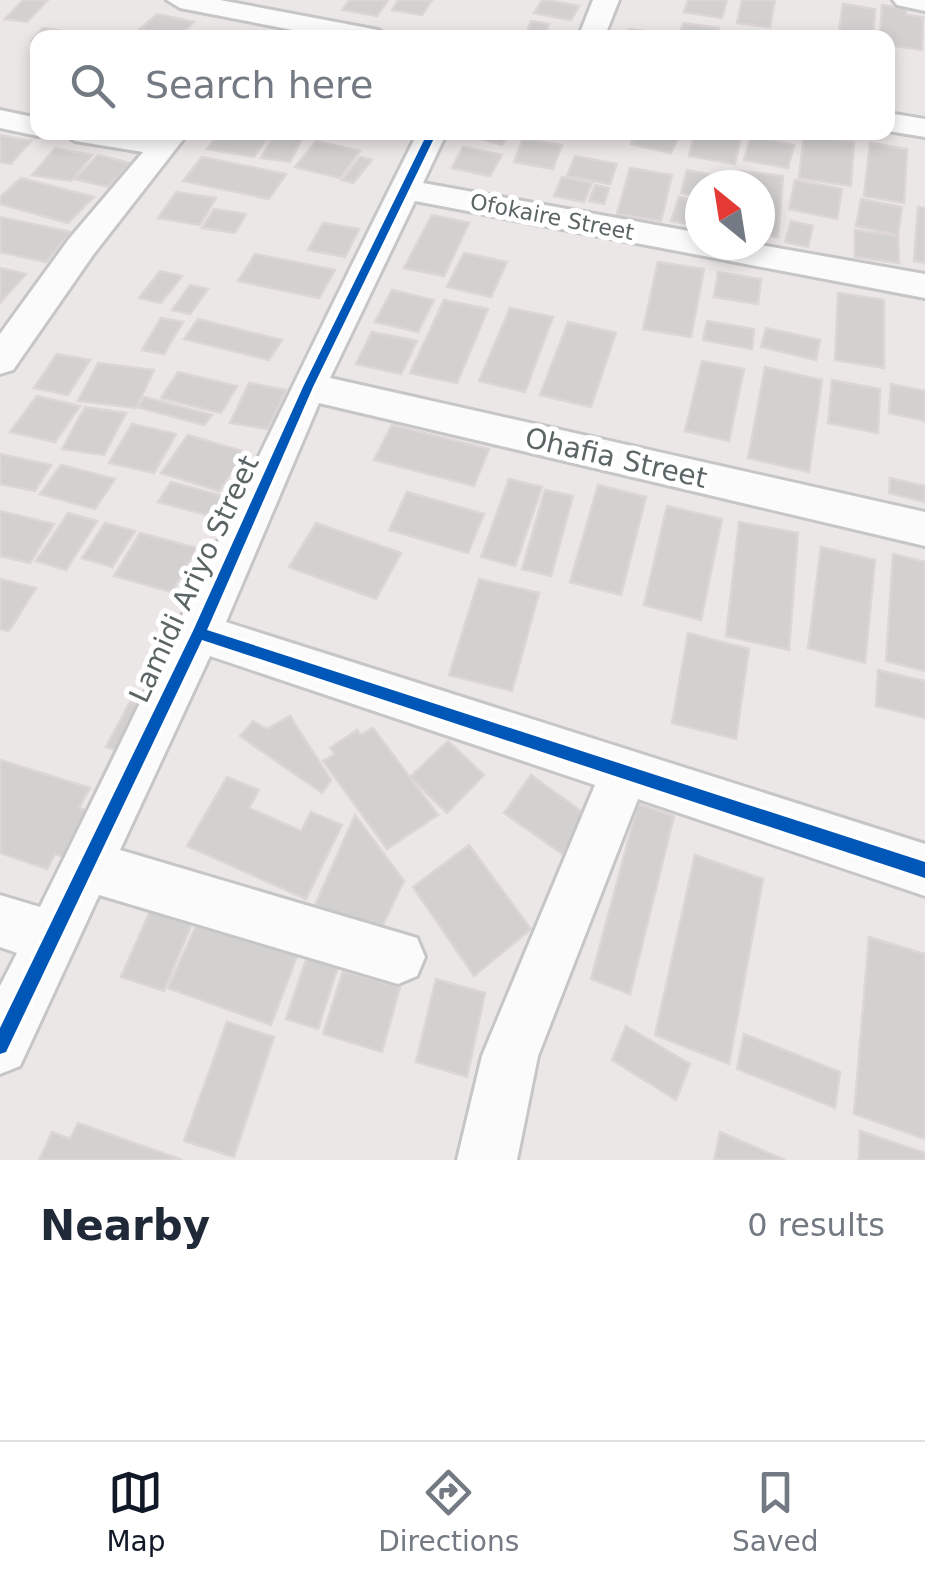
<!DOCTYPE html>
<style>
body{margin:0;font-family:"DejaVu Sans",sans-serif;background:#f6f6f7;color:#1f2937}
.compass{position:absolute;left:685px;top:170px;width:90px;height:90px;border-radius:50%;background:#fff;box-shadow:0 5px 15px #0003;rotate:330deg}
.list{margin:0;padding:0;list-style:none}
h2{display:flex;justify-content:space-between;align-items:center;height:130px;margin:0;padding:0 40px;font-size:42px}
h2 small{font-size:32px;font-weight:400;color:#747a83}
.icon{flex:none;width:55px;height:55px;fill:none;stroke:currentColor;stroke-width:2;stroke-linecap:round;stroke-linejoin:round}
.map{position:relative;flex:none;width:925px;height:1160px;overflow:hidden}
.search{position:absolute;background:#fff;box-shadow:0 5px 15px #0003;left:30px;right:30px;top:30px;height:110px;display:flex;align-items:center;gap:25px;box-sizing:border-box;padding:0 35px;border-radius:20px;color:#747a83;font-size:38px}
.sheet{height:280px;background:#fff}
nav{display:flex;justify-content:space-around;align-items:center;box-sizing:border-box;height:140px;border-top:2px solid #e0e1e3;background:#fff;font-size:28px;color:#747a83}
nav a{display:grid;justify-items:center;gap:5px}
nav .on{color:#111827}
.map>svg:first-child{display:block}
.building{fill:#d3d0d0;stroke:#dcd6d6;stroke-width:2.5}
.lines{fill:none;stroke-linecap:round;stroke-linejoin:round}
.minor-casing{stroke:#c6c6c6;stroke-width:6}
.minor{fill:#fcfbfb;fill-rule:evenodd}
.cycleway-casing{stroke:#fff;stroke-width:7}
.cycleway{fill:#0057b8;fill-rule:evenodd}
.labels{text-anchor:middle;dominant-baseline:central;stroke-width:10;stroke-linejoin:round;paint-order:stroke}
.far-street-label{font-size:22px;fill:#5c6565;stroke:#fff}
.street-label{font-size:28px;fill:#5c6565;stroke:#fff}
</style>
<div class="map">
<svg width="925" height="1160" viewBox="0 0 925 1160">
<rect width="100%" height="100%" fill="#ece7e7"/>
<!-- building -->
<g class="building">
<path d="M23,0H48L27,22L5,19Z"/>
<path d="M350,0H388L377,16L342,10Z"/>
<path d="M398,0H432L422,15L392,10Z"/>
<path d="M542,0H547L579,6L571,20L534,13Z"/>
<path d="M688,0H727L722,18L684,12Z"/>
<path d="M742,0H775L770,27L737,23Z"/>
<path d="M843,4L875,9L873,38H838Z"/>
<path d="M882,5L906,9V15L923,17L922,50L888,45V38H880Z"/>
<path d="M157,14L194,22L178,37L140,29Z"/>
<path d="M531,21L549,24L544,36L526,34Z"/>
<path d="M683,23L719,28L717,38H679Z"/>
<path d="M43,28L82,34L32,40Z"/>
<path d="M629,29L663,33L661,38H626Z"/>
<path d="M219,132H270L272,133L254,157L207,149Z"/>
<path d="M275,132L304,135L290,162L261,158Z"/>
<path d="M458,132H510L502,145Z"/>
<path d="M636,132H681L671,153L631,144Z"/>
<path d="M695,132H742L735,164L689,156Z"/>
<path d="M0,135L31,141L11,164L0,162Z"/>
<path d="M804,135L854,142L851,186L799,178Z"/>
<path d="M751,136L794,145L788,168L744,160Z"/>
<path d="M523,139L562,145L553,169L514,162Z"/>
<path d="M316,141L360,151L340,178L295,167Z"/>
<path d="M870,143L907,149L904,203L864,196Z"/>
<path d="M463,147L502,155L490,176L452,168Z"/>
<path d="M55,148L92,155L71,181L32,175Z"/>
<path d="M98,155L130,163L108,187L75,179Z"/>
<path d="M575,156L617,164L610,184L567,176Z"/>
<path d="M202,157L286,174L269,199L183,181Z"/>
<path d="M360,157L372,160L353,183L342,180Z"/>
<path d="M630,168L672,175L661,221L617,214Z"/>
<path d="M687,170L732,179L731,185H700V197L681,193Z"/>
<path d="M741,171L783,176L778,237L760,234V185H739Z"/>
<path d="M562,177L592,183L584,202L554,196Z"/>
<path d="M21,178L94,197L68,223L0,204V197Z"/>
<path d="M795,180L842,189L837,219L789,209Z"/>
<path d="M595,185L609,188L604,204L589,201Z"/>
<path d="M176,192L216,198L200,225L158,218Z"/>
<path d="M679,197L700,201V226L671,221Z"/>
<path d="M861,199L902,207L898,235L856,226Z"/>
<path d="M918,207L925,208V263L914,261Z"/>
<path d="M214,209L246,214L235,233L202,228Z"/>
<path d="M432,215L469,223L444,276L404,268Z"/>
<path d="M0,217L71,232L46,262L0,252Z"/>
<path d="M791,221L813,226L808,247L785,242Z"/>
<path d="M323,223L359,229L345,257L308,250Z"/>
<path d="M855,230L898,236L899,263L855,257Z"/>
<path d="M464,253L507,262L491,297L447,287Z"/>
<path d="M255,254L335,270L319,298L238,281Z"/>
<path d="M658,262L704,269L691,337L643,329Z"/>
<path d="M0,268L26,274L0,303Z"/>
<path d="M160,271L182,276L161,303L139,298Z"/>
<path d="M718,272L761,279L758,304L714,297Z"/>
<path d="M190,285L208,289L190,314L172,310Z"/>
<path d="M392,290L434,300L418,332L375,322Z"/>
<path d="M838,293L884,300V368L835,360Z"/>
<path d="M444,300L488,309L457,383L410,373Z"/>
<path d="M510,308L553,317L525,392L479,381Z"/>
<path d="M161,318L183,322L164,354L142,350Z"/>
<path d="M198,319L282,340L269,360L184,339Z"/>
<path d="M707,321L754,329L752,349L703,340Z"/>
<path d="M568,322L616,333L591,407L540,395Z"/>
<path d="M766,328L820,340L816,360L761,347Z"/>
<path d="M372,332L417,341L401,374L356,364Z"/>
<path d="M57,354L90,360L68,395L34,388Z"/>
<path d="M702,361L744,369L729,441L685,431Z"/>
<path d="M98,363L154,370L136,408L78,401Z"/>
<path d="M765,367L822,380L809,472L748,458Z"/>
<path d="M178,372L237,386L221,413L161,398Z"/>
<path d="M832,380L880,389L878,433L828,423Z"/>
<path d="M249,383L286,390L268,429L230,423Z"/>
<path d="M891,384L925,391V421L889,413Z"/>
<path d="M37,396L80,406L55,442L10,432Z"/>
<path d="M144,397L212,415L204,425L137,407Z"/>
<path d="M85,407L126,413L104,455L62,449Z"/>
<path d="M132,424L176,434L154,473L109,463Z"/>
<path d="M392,425L489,449L474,486L374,460Z"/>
<path d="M188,435L245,452L219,491L161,473Z"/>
<path d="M0,454L51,465L35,491L0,484Z"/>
<path d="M61,465L115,479L95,509L40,494Z"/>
<path d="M890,478L925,486V502L889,493Z"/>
<path d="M509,479L542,487L515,566L481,557Z"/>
<path d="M171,482L226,497L214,517L158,502Z"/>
<path d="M598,485L646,497L621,595L570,582Z"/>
<path d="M545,490L573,496L551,576L522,569Z"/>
<path d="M407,492L484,514L468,553L389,530Z"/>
<path d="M667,506L722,519L701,620L644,605Z"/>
<path d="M0,511L54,524L30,563L0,556Z"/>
<path d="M68,513L97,521L66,570L36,561Z"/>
<path d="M739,522L798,533L789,650L726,636Z"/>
<path d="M105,523L135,531L112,567L82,558Z"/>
<path d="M316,523L401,553L376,599L289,567Z"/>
<path d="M140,533L197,548L172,592L114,576Z"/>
<path d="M821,547L875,560L865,663L808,648Z"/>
<path d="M893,554L925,562V671L886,661Z"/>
<path d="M0,579L36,588L9,631L0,629Z"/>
<path d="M479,579L539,593L512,691L449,675Z"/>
<path d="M688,633L749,649L736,739L672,723Z"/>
<path d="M878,670L925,681V718L876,706Z"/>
<path d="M130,702L157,709L134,755L106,747Z"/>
<path d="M290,716L331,780L322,793L240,736L253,721L267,729Z"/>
<path d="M373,728L438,815L387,849L323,761L335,754L330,748L357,730L361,735Z"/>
<path d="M448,741L484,775L447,813L410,777Z"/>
<path d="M0,760L90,788L79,808L89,811L65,858L55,854L47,869L0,853Z"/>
<path d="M531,775L591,818L565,856L504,813Z"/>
<path d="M227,777L259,790L249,808L301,831L311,812L342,825L306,899L187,846Z"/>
<path d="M638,804L674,816L630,994L591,979Z"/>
<path d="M355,815L404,881L379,933L315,905Z"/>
<path d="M469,845L531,929L474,976L413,887Z"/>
<path d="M695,855L763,879L729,1064L655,1035Z"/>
<path d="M158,893L199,906L164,991L121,977Z"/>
<path d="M203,910L302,943L271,1025L168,988Z"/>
<path d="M869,937L925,954V1139L854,1114Z"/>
<path d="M310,948L341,957L318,1029L286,1019Z"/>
<path d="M343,971L400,987L382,1052L323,1034Z"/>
<path d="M436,979L485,993L467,1077L416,1062Z"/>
<path d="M227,1022L274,1037L234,1157L184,1141Z"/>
<path d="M626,1026L690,1064L676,1100L612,1060Z"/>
<path d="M744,1034L840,1072L835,1108L737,1069Z"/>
<path d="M78,1123L182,1160H39L52,1132L70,1139Z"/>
<path d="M860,1131L925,1153V1160H859Z"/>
<path d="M720,1132L785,1160H714Z"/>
</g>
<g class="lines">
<defs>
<g id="minor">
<path d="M167,0H220L378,30L391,38H334L180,8Z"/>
<path d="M593,0H619L604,38H578Z"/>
<path d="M893,0H925V11L897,5Z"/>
<path d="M0,110L38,118V132H49L38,136L0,128Z"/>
<path d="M888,113L925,119V137L888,131Z"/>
<path d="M61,132L156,136L189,132L93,255L13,370L0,374V334L69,239L143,152L75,141Z"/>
<path d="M418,132H447L423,183L700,233V245H760L925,274V298L415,201L330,378L925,512V546L319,403L226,622L925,844V896L638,799L538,1056L517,1160H457L482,1056L595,785L210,656L120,850L417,938L425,957L417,976L398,984L99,895L20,1066L0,1074V986L17,953L0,947V895L40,907C168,650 289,388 418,132Z"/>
</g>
</defs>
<!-- minor casing -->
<use href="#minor" class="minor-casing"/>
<!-- minor -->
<use href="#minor" class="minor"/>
<defs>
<path id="cycleway" d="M428,132H437L313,387L207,630L925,862V878L202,640L6,1052L0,1054V1028L193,631L303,387Z"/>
</defs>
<!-- cycleway casing -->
<use href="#cycleway" class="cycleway-casing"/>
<!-- cycleway -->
<use href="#cycleway" class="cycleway"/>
</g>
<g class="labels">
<!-- far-street labels -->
<g class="far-street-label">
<text transform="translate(552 217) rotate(11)">Ofokaire Street</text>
</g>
<!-- street labels -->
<g class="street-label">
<text transform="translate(616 458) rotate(13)">Ohafia Street</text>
<text transform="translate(194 579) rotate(-65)">Lamidi Ariyo Street</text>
</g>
</g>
</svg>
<svg class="compass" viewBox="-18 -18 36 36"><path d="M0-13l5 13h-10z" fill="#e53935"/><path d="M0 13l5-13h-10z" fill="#747a83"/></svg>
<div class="search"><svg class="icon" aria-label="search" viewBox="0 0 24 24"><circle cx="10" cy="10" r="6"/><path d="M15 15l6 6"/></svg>Search here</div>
</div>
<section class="sheet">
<h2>Nearby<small>0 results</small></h2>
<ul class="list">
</ul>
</section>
<nav>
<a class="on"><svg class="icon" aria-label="map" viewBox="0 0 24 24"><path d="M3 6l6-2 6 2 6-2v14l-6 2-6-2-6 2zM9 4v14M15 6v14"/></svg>Map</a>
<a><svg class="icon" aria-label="directions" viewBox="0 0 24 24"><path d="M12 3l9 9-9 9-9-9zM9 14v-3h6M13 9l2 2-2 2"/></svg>Directions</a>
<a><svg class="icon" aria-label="saved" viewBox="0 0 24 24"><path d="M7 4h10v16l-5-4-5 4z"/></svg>Saved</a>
</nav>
